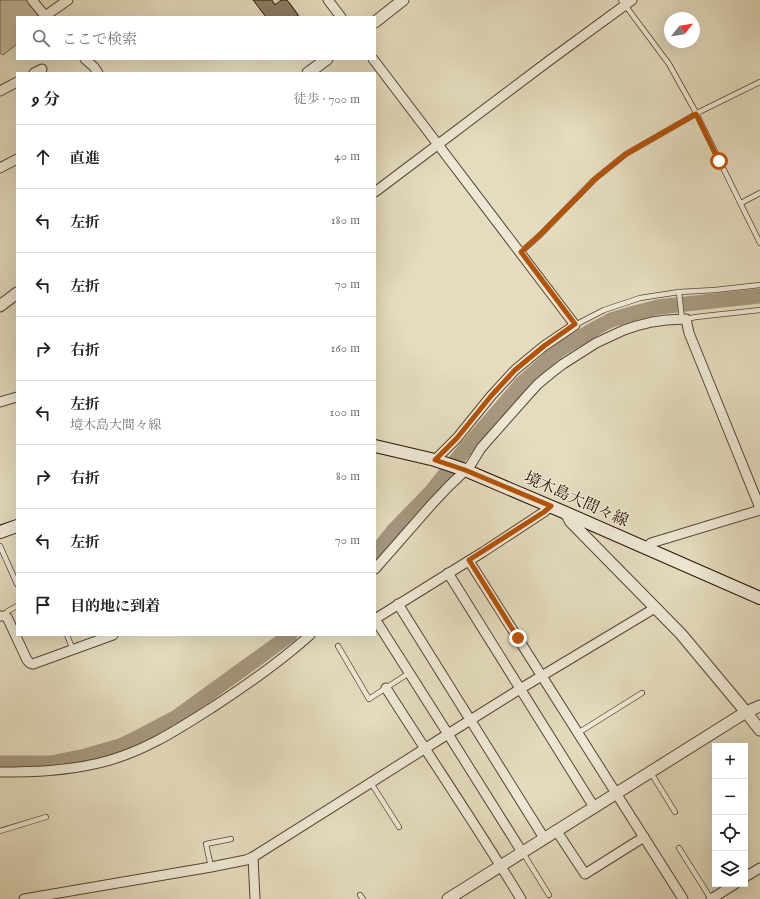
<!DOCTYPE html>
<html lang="ja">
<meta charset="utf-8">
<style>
body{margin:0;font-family:"IM FELL English","Noto Serif JP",serif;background:#f2f2f2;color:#222}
.controls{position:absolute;right:12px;bottom:12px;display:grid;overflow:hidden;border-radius:0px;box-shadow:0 4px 16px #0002}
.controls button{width:36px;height:36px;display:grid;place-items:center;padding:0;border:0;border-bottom:1px solid #e0e0e0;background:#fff;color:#222;font:20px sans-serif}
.compass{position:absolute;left:664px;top:12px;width:36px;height:36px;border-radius:50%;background:#fff;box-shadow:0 4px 16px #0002;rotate:60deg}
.stop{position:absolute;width:12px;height:12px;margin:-9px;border:3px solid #b45309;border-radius:50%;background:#fff}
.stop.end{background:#b45309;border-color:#fff;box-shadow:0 1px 4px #0008}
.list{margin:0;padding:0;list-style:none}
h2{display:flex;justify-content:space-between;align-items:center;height:52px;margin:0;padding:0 16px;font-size:17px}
h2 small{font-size:13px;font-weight:400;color:#767676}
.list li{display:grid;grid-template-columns:26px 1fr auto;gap:12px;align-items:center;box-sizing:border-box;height:64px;padding:0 16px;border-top:1px solid #e0e0e0}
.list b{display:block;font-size:15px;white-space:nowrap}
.list p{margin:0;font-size:13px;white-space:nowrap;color:#767676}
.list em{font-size:13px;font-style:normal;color:#767676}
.icon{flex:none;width:22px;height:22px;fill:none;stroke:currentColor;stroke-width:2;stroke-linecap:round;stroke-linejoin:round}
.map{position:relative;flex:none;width:760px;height:899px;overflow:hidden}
.search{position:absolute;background:#fff;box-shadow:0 4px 16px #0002;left:16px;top:16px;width:360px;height:44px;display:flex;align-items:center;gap:10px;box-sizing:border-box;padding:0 14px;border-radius:0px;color:#767676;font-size:15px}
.panel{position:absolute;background:#fff;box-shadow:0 4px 16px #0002;left:16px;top:72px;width:360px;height:564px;border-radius:0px}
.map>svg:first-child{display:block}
.green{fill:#c5ba9e;stroke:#786651}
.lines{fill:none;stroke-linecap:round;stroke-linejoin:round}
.river{stroke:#a5987f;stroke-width:15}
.building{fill:#8b7c65;stroke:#2b1304;filter:url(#shadow)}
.service-casing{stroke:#594532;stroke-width:6}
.minor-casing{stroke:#594532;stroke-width:11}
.tertiary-casing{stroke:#594532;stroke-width:13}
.secondary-casing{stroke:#2b1304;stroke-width:14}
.service{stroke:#ede8d5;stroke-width:4.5}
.minor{stroke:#ede8d5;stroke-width:9}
.tertiary{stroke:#ede8d5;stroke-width:11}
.secondary{stroke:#ede8d5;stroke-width:12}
.route{stroke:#b45309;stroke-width:5}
.labels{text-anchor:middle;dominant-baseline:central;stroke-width:3;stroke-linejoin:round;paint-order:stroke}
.street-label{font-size:16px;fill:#2b1304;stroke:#ede8d5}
</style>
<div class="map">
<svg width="760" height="899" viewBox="0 0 760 899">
<defs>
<filter id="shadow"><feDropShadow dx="3" dy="3" stdDeviation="0" flood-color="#0004"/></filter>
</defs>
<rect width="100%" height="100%" fill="#e4dcbe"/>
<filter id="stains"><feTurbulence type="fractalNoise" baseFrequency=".005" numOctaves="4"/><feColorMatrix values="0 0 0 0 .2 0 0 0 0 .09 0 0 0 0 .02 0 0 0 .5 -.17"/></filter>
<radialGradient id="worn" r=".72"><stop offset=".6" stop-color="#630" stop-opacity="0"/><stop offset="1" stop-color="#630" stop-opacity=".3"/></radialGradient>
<!-- green -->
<path class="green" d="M1,0H28L41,17H17V44L3,55L0,53V1Z"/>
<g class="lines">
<!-- river -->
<g class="river">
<path d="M375,554L394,530L431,492L462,453L522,383L559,350L596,328L611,320L631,314L658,307L760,296"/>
<path d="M0,763H51L85,756L120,746L139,737L175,718L290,635"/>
</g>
</g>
<!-- building -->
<path class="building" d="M253,0H272L275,5L281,0H287L298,15L296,17H266Z"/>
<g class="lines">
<defs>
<g id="service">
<path d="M621,0L625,5L669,64L694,109L760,243"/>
<path d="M741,203L760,193"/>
<path d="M521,252L540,235L595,179L626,154L701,111L760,82"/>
<path d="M679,292L682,320"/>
<path d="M686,319L696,317L760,310"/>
<path d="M575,325L604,310L640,298L679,292L715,290L760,285"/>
<path d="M0,546L17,584"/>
<path d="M3,616L8,611L17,606"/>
<path d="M67,635L73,650"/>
<path d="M338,646L369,699L409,673"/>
<path d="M578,733L642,693"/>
<path d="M651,773L675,812"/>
<path d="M371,783L399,827"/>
<path d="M0,831L46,817"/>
<path d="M679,848L711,899"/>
<path d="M523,853L549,895"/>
<path d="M211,867L206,844L231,839"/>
<path d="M360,895L363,899"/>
</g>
<g id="minor">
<path d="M32,0L46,17"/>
<path d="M328,0L341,17"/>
<path d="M45,16L68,0"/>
<path d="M85,59L94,67L98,73"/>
<path d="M373,59L575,325L544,346L515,370L491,396L457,438L435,460"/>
<path d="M34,73L42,69"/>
<path d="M0,91L17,82"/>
<path d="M0,168L17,159"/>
<path d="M375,192L550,60L632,0"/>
<path d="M0,402L17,397"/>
<path d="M646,548L651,543L760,510"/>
<path d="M469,561L683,899"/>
<path d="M375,569L432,504L449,486L470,466L481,448L527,396L538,384L550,374L563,364L596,343L624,330L636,326L652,322L666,320L686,319L689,333L760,508"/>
<path d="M448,573L594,807"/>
<path d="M398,604L544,838"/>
<path d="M0,616H3L7,617L27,660L30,663L33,664L113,635"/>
<path d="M375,619L448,734L520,689L655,608"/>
<path d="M375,619L483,552L544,512L551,506"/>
<path d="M386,688C431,759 478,828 521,899"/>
<path d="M0,772C34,772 66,771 99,763C142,753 177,730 213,707C247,685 280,662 310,635"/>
<path d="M556,830L585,874L644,837"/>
<path d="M253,857L255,899"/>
<path d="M745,877L760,868"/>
<path d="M24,899L211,867L246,860L253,857L448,734L522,852"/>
<path d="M711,899L735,884"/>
</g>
<g id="tertiary">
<path d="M375,22L403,0"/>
<path d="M308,73L327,59"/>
<path d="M0,306L17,293"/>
<path d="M566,513L571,522L681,634L746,712L760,730"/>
<path d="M448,899L746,712L760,706"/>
</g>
<g id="secondary">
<path d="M375,446L435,460L465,470L566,513L760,598"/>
<path d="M0,532L17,526"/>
</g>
</defs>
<!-- service casing -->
<use href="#service" class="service-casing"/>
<!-- minor casing -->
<use href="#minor" class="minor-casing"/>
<!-- tertiary casing -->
<use href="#tertiary" class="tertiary-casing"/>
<!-- secondary casing -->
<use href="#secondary" class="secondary-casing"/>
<!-- service -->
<use href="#service" class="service"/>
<!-- minor -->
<use href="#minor" class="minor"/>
<!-- tertiary -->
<use href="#tertiary" class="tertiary"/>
<!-- secondary -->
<use href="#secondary" class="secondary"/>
</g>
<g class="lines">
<!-- route -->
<path class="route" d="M518,638L469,560L544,512L551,506L465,470L435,460L457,438L491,396L515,370L544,346L575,324L521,252L540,235L595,179L626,154L696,114L719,161"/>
</g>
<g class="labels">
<!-- street labels -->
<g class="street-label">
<text transform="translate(576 500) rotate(24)">境木島大間々線</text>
</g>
</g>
<rect width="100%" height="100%" filter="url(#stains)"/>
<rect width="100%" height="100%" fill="url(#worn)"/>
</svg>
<div class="controls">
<button>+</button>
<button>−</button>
<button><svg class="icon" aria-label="locate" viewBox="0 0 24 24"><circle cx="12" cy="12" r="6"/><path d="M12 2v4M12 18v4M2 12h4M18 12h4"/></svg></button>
<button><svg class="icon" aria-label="layers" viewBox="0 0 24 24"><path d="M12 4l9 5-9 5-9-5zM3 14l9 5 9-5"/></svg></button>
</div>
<svg class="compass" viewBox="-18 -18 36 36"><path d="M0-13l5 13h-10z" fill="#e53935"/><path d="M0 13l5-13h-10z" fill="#767676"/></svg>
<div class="stop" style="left:719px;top:161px"></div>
<div class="stop end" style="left:518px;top:638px"></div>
<div class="search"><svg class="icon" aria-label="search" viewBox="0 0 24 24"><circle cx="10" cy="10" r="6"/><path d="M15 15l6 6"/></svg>ここで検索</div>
<section class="panel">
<h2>9 分<small>徒歩 · 700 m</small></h2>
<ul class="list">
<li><svg class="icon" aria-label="ahead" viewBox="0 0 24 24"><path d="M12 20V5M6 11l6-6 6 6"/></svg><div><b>直進</b></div><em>40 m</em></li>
<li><svg class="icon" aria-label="left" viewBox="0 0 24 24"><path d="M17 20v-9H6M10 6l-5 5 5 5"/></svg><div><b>左折</b></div><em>180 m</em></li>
<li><svg class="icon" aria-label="left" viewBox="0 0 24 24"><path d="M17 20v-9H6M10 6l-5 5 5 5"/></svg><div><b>左折</b></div><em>70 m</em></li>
<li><svg class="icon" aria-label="right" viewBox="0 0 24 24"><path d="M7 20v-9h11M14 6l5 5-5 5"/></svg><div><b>右折</b></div><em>160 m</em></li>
<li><svg class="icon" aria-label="left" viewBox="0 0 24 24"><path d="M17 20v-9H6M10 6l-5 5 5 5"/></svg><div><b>左折</b><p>境木島大間々線</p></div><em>100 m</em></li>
<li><svg class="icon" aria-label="right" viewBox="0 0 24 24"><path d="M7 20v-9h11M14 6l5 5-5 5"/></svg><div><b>右折</b></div><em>80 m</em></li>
<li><svg class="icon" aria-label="left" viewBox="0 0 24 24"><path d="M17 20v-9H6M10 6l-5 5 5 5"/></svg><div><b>左折</b></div><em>70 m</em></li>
<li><svg class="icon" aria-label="arrive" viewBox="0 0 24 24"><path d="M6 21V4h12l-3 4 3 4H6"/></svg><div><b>目的地に到着</b></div></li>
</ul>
</section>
</div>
